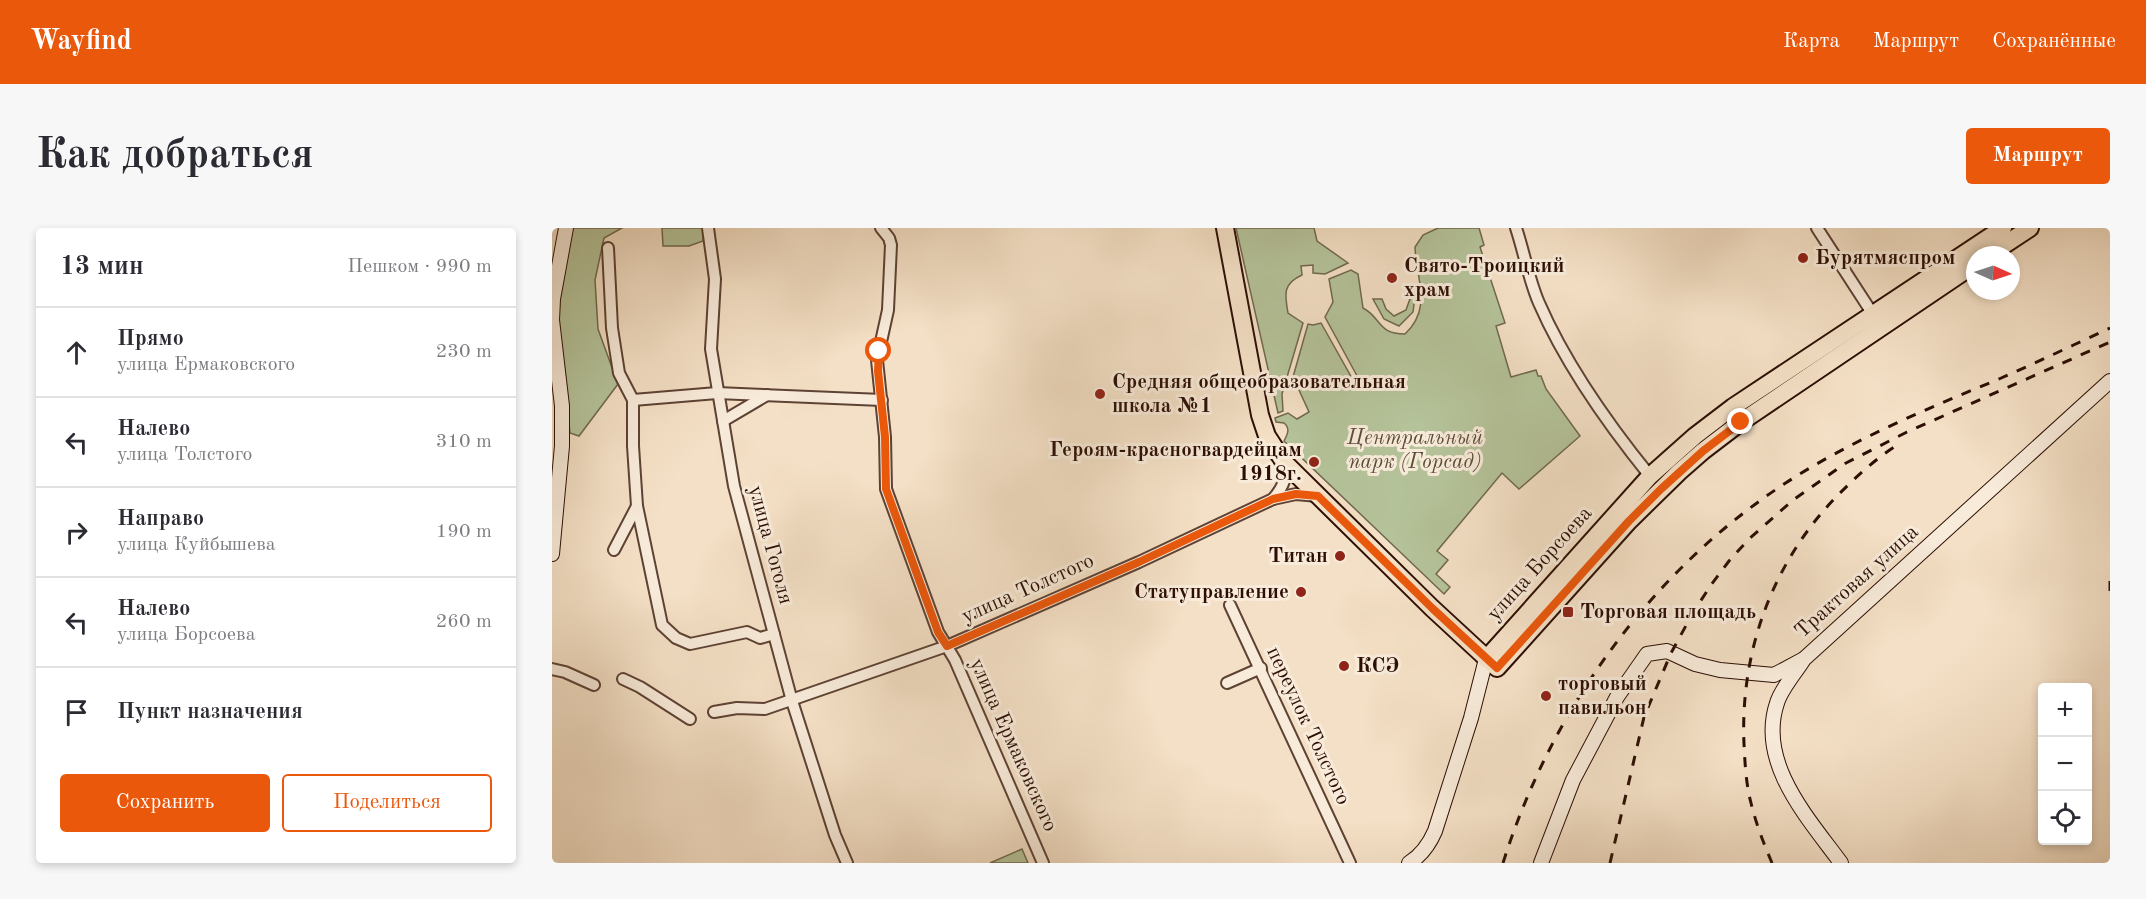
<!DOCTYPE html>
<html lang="ru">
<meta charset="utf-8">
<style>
body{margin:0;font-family:"Old Standard TT",serif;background:#f7f7f7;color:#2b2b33}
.controls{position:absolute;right:18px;bottom:18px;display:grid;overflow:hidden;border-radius:6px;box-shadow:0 3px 9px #0003}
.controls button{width:54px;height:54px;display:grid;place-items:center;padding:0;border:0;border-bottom:2px solid #e1e1e2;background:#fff;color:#2b2b33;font:30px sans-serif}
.compass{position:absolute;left:1414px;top:18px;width:54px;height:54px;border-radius:50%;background:#fff;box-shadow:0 3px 9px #0003;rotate:93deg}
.stop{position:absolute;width:18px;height:18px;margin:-14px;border:4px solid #ea580c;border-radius:50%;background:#fff}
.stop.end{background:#ea580c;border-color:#fff;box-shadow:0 2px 6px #0008}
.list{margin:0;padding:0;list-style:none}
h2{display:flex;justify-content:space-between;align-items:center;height:78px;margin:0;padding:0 24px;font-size:26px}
h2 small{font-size:20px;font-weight:400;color:#7c7c81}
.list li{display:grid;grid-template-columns:39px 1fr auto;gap:18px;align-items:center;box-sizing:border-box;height:90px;padding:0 24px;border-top:2px solid #e1e1e2}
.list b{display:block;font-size:22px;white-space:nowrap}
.list p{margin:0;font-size:20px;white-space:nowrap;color:#7c7c81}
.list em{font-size:20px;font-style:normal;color:#7c7c81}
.actions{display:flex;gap:12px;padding:18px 24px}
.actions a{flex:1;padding:14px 0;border:2px solid #ea580c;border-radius:6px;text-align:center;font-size:21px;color:#ea580c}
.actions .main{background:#ea580c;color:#fff}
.icon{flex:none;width:33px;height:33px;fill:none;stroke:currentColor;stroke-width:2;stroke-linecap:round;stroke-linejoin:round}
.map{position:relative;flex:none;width:1558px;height:635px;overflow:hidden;border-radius:6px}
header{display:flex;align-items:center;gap:36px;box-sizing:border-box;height:84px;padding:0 30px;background:#ea580c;color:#fff}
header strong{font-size:28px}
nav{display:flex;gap:33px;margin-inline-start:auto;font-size:21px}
.intro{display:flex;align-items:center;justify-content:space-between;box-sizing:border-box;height:144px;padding:0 36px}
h1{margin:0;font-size:42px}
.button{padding:15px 27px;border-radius:6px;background:#ea580c;color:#fff;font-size:21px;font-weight:700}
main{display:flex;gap:36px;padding:0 36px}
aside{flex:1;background:#fff;border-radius:6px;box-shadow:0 3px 9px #0003}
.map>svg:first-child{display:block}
.green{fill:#b5c39a;stroke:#70684f;stroke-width:1.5}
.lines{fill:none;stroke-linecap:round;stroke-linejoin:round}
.street-casing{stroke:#5e4234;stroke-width:14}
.secondary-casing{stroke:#2c0e04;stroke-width:16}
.primary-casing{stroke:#2c0e04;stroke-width:20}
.street{stroke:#f8ebda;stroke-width:10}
.secondary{stroke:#f8ebda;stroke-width:14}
.primary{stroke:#f4e0c6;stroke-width:16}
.rail{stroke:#2c0e04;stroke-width:3;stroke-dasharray:10 10;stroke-linecap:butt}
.route{stroke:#ea580c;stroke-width:8}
.poi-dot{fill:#8f2418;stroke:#f8ebda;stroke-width:2}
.labels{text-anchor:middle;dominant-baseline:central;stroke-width:6;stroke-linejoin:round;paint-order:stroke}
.poi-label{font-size:21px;font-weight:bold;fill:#2c0e04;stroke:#f8ebda;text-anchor:start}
.park-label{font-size:21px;font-style:italic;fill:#5c4d38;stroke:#f8ebda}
.street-label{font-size:21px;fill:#2c0e04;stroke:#f8ebda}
</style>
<header>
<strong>Wayfind</strong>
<nav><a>Карта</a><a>Маршрут</a><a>Сохранённые</a></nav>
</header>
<div class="intro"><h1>Как добраться</h1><a class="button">Маршрут</a></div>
<main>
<aside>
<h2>13 мин<small>Пешком · 990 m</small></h2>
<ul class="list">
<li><svg class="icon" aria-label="ahead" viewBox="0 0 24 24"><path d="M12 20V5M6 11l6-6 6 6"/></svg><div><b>Прямо</b><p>улица Ермаковского</p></div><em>230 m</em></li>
<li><svg class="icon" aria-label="left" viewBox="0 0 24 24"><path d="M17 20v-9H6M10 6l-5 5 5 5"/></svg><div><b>Налево</b><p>улица Толстого</p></div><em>310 m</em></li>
<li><svg class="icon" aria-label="right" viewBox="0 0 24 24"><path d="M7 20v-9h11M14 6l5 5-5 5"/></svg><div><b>Направо</b><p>улица Куйбышева</p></div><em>190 m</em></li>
<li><svg class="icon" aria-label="left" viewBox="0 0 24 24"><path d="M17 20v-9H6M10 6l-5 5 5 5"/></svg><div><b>Налево</b><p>улица Борсоева</p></div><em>260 m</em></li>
<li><svg class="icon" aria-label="arrive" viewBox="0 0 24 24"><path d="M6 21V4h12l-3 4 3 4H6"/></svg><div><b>Пункт назначения</b></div></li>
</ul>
<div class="actions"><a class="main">Сохранить</a><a>Поделиться</a></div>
</aside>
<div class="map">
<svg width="1558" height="635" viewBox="0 0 1558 635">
<rect width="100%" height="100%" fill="#f4e0c6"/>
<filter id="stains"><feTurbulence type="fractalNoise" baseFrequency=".00333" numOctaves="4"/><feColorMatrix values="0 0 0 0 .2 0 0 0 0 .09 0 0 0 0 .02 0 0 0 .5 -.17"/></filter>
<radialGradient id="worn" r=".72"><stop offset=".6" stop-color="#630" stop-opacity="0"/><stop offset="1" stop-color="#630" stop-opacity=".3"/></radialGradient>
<!-- green -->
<g class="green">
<path d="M18,0H70L52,10L43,52L46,101L66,156L27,208L18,205L6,91L8,52Z"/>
<path d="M110,0H151V13L137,18H111Z"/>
<path d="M684,0H762L765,13L796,35L773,46L761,45V37L749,38L750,47C730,56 733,67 736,85L751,95L730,166L731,183L726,185Z"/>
<path d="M886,0H927L932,17L928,19L953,95L944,98L959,149L984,142L986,148H989L994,161L1028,208L967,261L950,245L885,323L896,332L884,346L898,359L892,366L732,213C735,207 739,201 732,195L724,194L723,190L736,185L745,191L757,184L741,149L756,96L761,97L769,95L805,159L810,157L773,89L781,74L777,51L799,42L806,46L811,80C830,90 825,106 853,106C881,80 864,51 863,19L871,7Z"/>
<path d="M859,68H863L861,84L847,98L832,91L821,71H830L834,81L842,88L854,82Z"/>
<path d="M470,621L476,635H438Z"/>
</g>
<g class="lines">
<defs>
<g id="street">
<path d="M156,0L163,51L159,121L182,258L240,473L283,607L295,635"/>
<path d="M329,0L337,10L339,17L336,82L325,132L333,209L334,261L386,404L403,432L491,635"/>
<path d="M964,0C972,24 977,52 987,75C1014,137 1055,195 1098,248"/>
<path d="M1265,0L1324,91"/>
<path d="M56,20L60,100L67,145L81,172V218L85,278L110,397L124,410L138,416L195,404L208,410L222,406"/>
<path d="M81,172L165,165L330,172"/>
<path d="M171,193L215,167"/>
<path d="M721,271C732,258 735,250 732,234"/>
<path d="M62,322L85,278"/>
<path d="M678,377L798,635"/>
<path d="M0,441L13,444L42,457"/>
<path d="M71,451L88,459L138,491"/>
<path d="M675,455L709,440"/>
<path d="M162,484L185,480L213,481L395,418L587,334L721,271L744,266L766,268"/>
</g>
<g id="secondary">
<path d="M0,326L10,218V178L0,92L1,71L14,0"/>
<path d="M857,635C870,627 877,617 883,603L919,490L934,431"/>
<path d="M989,635L1021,552L1065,469L1095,426L1115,423L1143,436L1168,442L1222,447L1250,432"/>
<path d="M1289,635C1256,590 1205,535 1225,475C1229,461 1244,444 1252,431L1558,153"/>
</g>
<g id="primary">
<path d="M673,0L708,187L715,208L732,234L880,380L945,440L1077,293L1127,244L1151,223L1189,194L1423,36"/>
<path d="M1437,27L1478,0"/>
<path d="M934,431L1098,248L1143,208L1181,179L1451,0"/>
</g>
</defs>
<!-- street casing -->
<use href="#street" class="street-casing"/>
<!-- secondary casing -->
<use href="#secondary" class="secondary-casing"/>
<!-- primary casing -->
<use href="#primary" class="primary-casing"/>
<!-- street -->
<use href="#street" class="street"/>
<!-- secondary -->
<use href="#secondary" class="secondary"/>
<!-- primary -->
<use href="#primary" class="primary"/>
<!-- rail -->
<g class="rail">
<path d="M1558,353V369"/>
<path d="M951,635C1000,479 1103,337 1243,249C1307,209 1377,180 1447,151C1484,135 1521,117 1558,100"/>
<path d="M1058,635L1092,489L1119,425L1142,383L1159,357L1177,333L1197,311L1241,272L1294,235L1355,204L1558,114"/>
<path d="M1220,635C1212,616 1204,596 1199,575C1194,556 1193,536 1192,516C1188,424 1220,335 1285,268C1304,249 1324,230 1347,216"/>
</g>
</g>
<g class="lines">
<!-- route -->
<path class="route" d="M327,123L326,143L333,209L334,261L386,404L395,418L587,334L721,271L744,266L766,268L880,380L945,440L1077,293L1109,261L1151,223L1189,194"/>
</g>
<!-- markers -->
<g class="poi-dot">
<circle cx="1251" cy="30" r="6"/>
<circle cx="840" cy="50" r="6"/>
<circle cx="548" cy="166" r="6"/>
<circle cx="762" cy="234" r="6"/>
<circle cx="788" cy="328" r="6"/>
<circle cx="749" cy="364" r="6"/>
<rect x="1010" y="378" width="12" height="12" rx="3"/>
<circle cx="792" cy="438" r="6"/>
<circle cx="994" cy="468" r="6"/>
</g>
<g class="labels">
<!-- poi labels -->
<g class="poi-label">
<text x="1263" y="30">Бурятмяспром</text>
<text x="852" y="38">Свято-Троицкий<tspan x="852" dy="24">храм</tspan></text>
<text x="560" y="154">Средняя общеобразовательная<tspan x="560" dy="24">школа №1</tspan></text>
<text x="750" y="222" text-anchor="end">Героям-красногвардейцам<tspan x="750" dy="24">1918г.</tspan></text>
<text x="776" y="328" text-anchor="end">Титан</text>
<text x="737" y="364" text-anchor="end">Статуправление</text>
<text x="1028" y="384">Торговая площадь</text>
<text x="804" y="438">КСЭ</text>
<text x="1006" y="456">торговый<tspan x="1006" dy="24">павильон</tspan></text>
</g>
<!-- park labels -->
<g class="park-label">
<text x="863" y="210">Центральный<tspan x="863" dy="24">парк (Горсад)</tspan></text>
</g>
<!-- street labels -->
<g class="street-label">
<text transform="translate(218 317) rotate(75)">улица Гоголя</text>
<text transform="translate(988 336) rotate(-48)">улица Борсоева</text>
<text transform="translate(1305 354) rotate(-42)">Трактовая улица</text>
<text transform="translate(476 361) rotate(-24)">улица Толстого</text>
<text transform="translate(756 498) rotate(65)">переулок Толстого</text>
<text transform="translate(461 517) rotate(66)">улица Ермаковского</text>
</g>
</g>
<rect width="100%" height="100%" filter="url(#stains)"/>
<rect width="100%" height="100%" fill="url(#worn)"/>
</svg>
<div class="controls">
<button>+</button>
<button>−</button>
<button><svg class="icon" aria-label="locate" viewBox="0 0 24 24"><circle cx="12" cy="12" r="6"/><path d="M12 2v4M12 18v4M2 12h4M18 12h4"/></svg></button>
</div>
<svg class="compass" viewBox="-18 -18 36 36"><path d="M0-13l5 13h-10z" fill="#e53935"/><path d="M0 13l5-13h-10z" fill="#7c7c81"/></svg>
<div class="stop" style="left:327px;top:123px"></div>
<div class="stop end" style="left:1189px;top:194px"></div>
</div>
</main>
